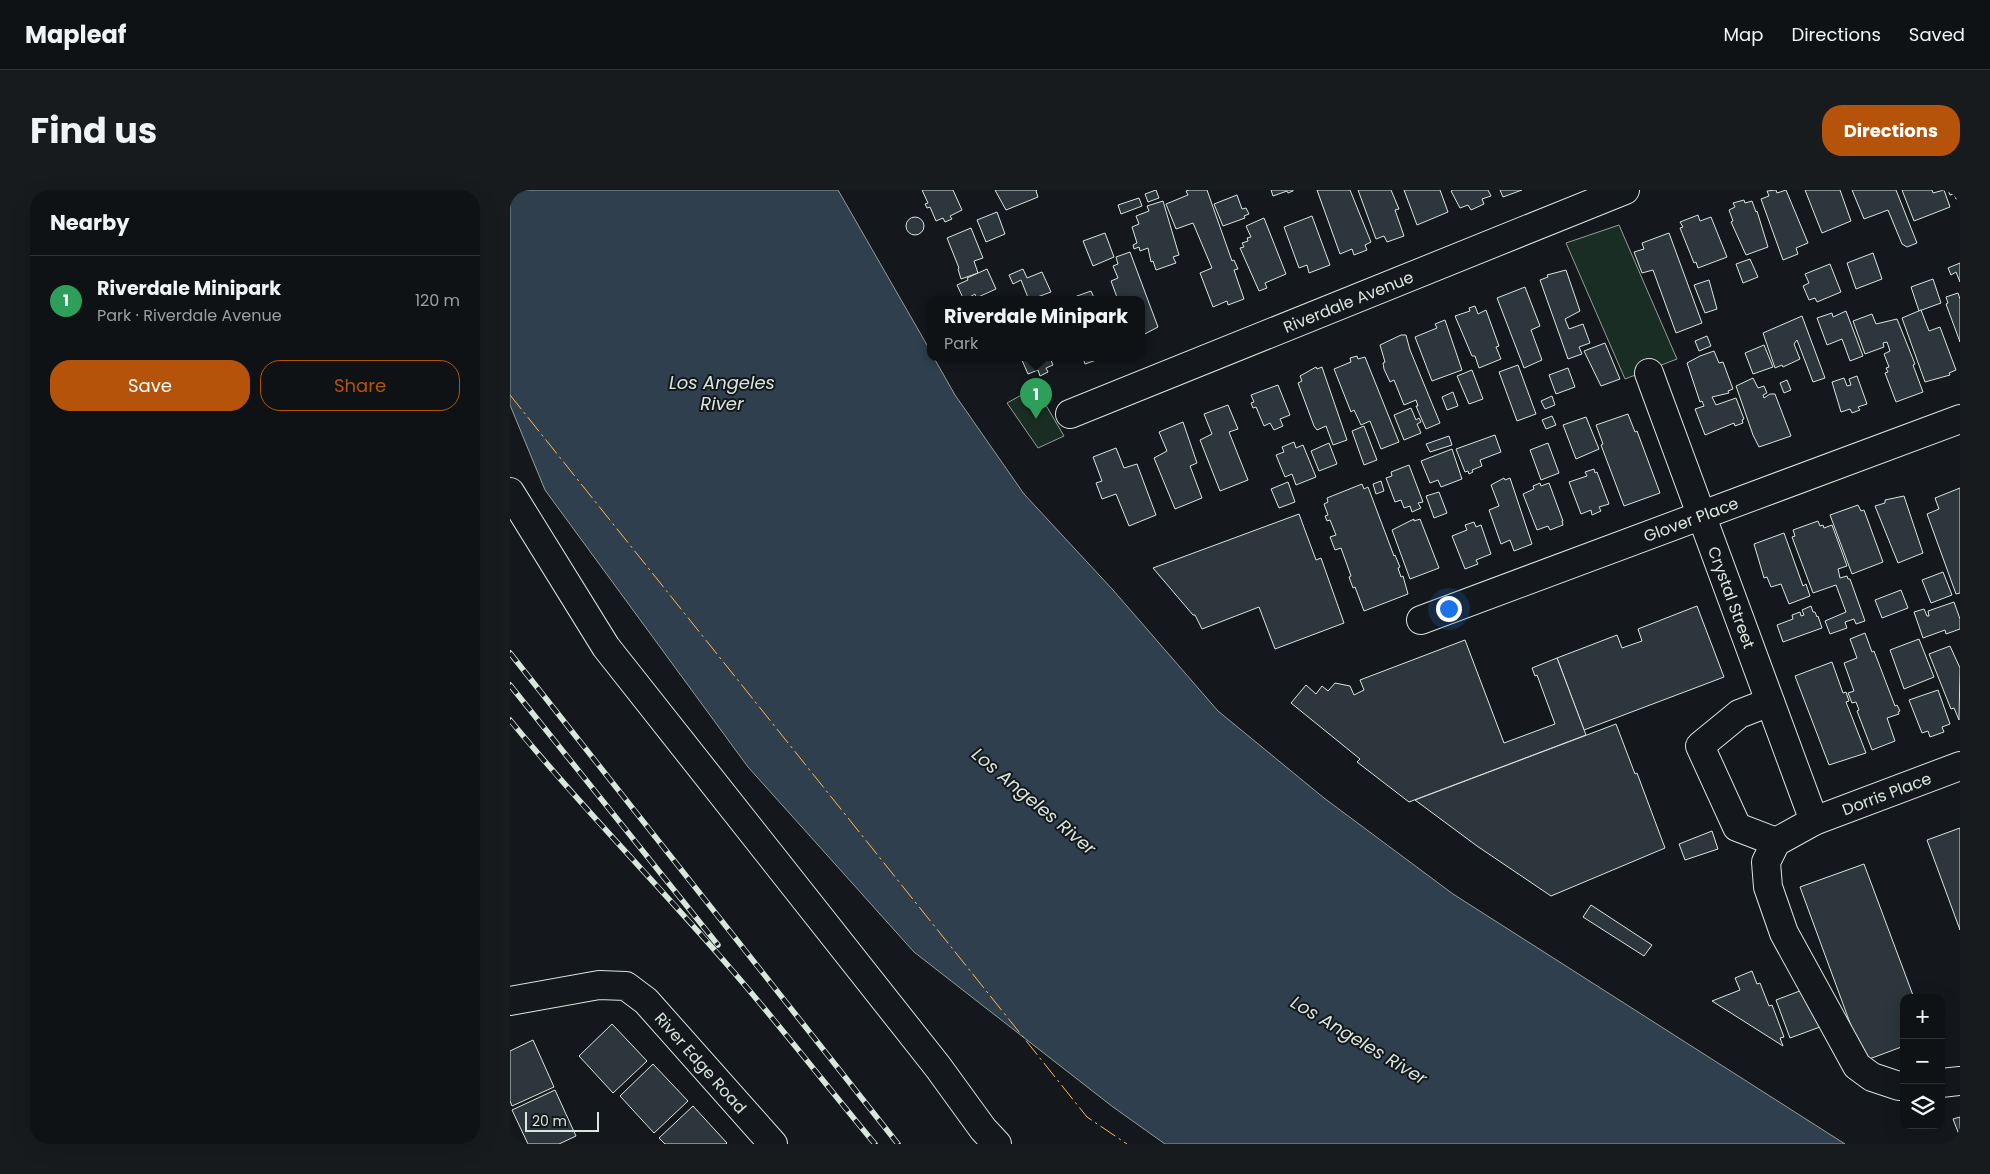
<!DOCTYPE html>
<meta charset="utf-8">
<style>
body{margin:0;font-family:Poppins,sans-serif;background:#181b1e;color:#f1f3f6}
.controls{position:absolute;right:15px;bottom:15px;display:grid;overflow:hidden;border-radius:10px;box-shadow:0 5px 20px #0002}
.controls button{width:45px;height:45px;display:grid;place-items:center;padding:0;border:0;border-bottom:1px solid #2f3234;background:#0f1215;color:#f1f3f6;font:25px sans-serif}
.scale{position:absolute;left:15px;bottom:12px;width:74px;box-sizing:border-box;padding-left:5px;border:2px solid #d8e6dc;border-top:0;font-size:14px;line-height:18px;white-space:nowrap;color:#d8e6dc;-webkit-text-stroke:4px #14181c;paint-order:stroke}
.you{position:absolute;left:938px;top:418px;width:18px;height:18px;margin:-12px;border:4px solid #fff;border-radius:50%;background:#1a73e8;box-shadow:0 0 0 8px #1a73e833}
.badge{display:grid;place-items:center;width:32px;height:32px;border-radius:50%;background:#b45309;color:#fff;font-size:16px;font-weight:700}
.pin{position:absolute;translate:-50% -41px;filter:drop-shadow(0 1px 2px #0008)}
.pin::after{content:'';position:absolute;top:26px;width:18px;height:15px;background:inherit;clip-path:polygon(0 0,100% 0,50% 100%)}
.popup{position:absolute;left:417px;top:106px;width:218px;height:65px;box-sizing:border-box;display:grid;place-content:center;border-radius:10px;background:#0f1215;filter:drop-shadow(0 1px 4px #0005);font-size:16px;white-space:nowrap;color:#9b9ea0}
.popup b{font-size:19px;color:#f1f3f6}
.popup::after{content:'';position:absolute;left:50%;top:100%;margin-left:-10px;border:10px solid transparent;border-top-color:#0f1215}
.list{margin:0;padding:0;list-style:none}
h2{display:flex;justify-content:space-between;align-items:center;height:65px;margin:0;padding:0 20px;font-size:21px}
h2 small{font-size:16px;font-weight:400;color:#9b9ea0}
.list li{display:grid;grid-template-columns:32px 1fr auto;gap:15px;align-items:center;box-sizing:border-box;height:90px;padding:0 20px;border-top:1px solid #2f3234}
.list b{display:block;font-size:19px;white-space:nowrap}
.list p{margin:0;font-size:16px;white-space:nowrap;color:#9b9ea0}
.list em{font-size:16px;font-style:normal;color:#9b9ea0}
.actions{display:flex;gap:10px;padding:15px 20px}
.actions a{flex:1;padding:11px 0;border:1px solid #b45309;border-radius:20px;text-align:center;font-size:18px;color:#b45309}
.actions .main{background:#b45309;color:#fff}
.icon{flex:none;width:28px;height:28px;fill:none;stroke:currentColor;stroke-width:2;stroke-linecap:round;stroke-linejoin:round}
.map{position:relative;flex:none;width:1450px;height:954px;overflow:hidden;border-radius:20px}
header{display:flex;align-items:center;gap:30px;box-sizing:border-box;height:70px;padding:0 25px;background:#0f1215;border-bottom:1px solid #2f3234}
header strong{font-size:24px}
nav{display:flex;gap:28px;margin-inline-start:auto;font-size:18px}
.intro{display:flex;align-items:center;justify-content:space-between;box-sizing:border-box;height:120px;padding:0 30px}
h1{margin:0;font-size:35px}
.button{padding:12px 22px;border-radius:20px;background:#b45309;color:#fff;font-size:18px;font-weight:700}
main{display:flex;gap:30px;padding:0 30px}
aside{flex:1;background:#0f1215;border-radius:20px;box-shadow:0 5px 20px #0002}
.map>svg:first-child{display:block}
.green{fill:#1a2d24;stroke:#939e99}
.water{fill:#2f3f4d;stroke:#939e99}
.building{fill:#2c363c;stroke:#d8e6dc}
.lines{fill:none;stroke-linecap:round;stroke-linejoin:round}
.minor-casing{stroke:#d8e6dc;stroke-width:30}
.minor{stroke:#14181c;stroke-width:28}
.rail-casing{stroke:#d8e6dc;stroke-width:5.5}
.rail{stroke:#14181c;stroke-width:4;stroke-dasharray:11;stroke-linecap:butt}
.power{stroke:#ffb74d;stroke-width:1;stroke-dasharray:18 4 2.5 4;stroke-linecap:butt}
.labels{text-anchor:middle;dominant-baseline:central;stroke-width:4;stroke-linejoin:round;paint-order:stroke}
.street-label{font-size:16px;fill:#d8e6dc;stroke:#14181c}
.water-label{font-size:18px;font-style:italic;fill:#d8e6dc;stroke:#14181c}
</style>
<header>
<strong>Mapleaf</strong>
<nav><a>Map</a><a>Directions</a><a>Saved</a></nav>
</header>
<div class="intro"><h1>Find us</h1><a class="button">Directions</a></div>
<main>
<aside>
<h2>Nearby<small></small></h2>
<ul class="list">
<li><span class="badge" style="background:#2e9e5b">1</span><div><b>Riverdale Minipark</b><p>Park · Riverdale Avenue</p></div><em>120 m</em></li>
</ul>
<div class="actions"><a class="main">Save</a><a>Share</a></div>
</aside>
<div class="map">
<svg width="1450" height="954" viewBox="0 0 1450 954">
<rect width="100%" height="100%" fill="#14181c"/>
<!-- green -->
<g class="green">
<path d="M1109,35L1167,169L1115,189L1056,53Z"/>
<path d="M515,203L519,210L530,205L554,246L528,258L497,213Z"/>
</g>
<!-- water -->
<path class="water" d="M0,0H328L421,162V168H424L445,205L514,304L603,400L708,521L814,608L943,704L1335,954H655L603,917L404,762L238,577L35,300L0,215Z"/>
<!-- building -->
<g class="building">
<path d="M412,0H443L452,20L440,26L442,29L435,32L433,28L426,31L420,17L417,18L415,14L418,13Z"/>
<path d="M485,0H527L526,1L528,7L496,20Z"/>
<path d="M646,0L649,8L638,12L635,4Z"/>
<path d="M679,0H697L722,71L724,70L728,79L724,80L734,109L718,115L717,111L703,117L690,83L702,78L683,33L666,39L656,14L678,5L676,1Z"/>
<path d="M761,0H783V1L778,3L777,1L763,6Z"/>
<path d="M807,0H840L861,52L855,55L857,60L844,65L842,59L830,64Z"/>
<path d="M848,0H881L889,19L885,20L894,46L877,52L874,46L866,49Z"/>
<path d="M894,0H930L938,22L907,35Z"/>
<path d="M943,0H978L981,6L972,9L974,14L961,20L958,15L950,18L941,1Z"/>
<path d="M990,0H1012L993,7Z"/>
<path d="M1266,0L1267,3L1276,0L1298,53L1286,58L1288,64L1273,70L1251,9L1259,6L1257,1Z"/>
<path d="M1295,0H1330L1341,31L1312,43Z"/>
<path d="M1342,0H1386L1407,53L1397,57L1392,54L1378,20L1354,29Z"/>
<path d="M1392,0H1422L1423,3L1434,0L1440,17L1404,31Z"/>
<path d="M1438,0H1450V7L1446,9L1444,4L1440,5Z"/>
<path d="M727,5L732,19L736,18L739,24L734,26L735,28L713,36L704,14Z"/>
<path d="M629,8L632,16L611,24L608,15Z"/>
<path d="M1234,10L1235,13L1242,11L1246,22L1247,21L1258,57L1236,65L1221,32L1223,31L1219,20L1225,17L1223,13Z"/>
<path d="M653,11L669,65L663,67L666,73L646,80L643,71L641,72L638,58L630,61L629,57L624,59L623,55L627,53L622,37L629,34L626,26L639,21L637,16Z"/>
<path d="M487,22L495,44L476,52L467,30Z"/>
<path d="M1188,25L1190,31L1201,27L1217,67L1188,78L1186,72L1184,73L1170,38L1173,37L1170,32Z"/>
<path d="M802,26L820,75L799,83L797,75L789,78L774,37Z"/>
<circle cx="405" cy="36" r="9"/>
<path d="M754,28L776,84L755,93L757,98L749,101L730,58L734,57L732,53L738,51L737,48L741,47L736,36Z"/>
<path d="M461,38L473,68L464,71L468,83L451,89L448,79L449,78L437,48Z"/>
<path d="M595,43L604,67L583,76L573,51Z"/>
<path d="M1159,43L1192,133L1166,143L1143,80L1132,83L1124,62L1134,59L1132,53Z"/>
<path d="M620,62L648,137L631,146V110H608L601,91L608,88L603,76L608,74L606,67Z"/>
<path d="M1363,63L1372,89L1346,99L1337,73Z"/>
<path d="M1240,69L1248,87L1233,93L1226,74Z"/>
<path d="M1450,73V92L1446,82L1441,85L1438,78Z"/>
<path d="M1320,74L1331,102L1307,112L1305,108L1299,110L1293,96L1299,93L1295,84Z"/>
<path d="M477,79L486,99L466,108L465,104L454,110L447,95L458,90L457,88Z"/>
<path d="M513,79L517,88L532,82L541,102L519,110L511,90L503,94L499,85Z"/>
<path d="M1056,80L1070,121L1055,129L1059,139L1073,134L1080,153L1069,157L1072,164L1058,169L1030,90L1038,87L1037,85Z"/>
<path d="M1423,89L1431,113L1409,121L1401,97Z"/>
<path d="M1199,90L1207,119L1195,123L1184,95Z"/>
<path d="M1015,97L1030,136L1021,140L1032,170L1014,178L987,108Z"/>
<path d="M581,101L585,110H556Z"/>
<path d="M1448,103L1450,109V152L1436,114L1438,113L1436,107Z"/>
<path d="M965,116L968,124L976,120L989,156L986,157L991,169L969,178L965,166H962L945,126L960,121L959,118Z"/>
<path d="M1411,120L1419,141L1430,137L1446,180L1439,183L1440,185L1415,192L1392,128Z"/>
<path d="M1336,121L1353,166L1340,171L1332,149L1317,155L1307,128L1322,123L1323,127Z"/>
<path d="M1362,124L1366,134L1387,129L1405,174L1403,175L1413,202L1386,212L1375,183L1378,182L1376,178L1379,177L1374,164L1380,161L1377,152L1373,153L1374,157L1355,164L1343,131Z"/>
<path d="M1292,126L1315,188L1303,192L1287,150L1284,154L1290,169L1273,177L1272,175L1265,178L1253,143Z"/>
<path d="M935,130L952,180L922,191L905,147L927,138L925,134Z"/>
<path d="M891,145H896L900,160L930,233L916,239L906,216H908L906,210L894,215L884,190L880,192L874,179L873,173L875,172L870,155Z"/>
<path d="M1197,146L1201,156L1189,161L1185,151Z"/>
<path d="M1095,153L1110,189L1091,196L1074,161Z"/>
<path d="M1254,155L1263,177L1243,184L1235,163Z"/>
<path d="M1204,161L1209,173L1213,172L1223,199L1218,201L1219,203L1202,207L1206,215L1226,208L1234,229L1232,230L1233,233L1225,236L1224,233L1195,245L1185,219L1194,216L1192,211L1190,212L1177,173L1190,166Z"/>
<path d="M847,166L848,169L855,167L889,252L871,259L860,231L851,235L844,220L841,222L824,179L841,172L840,168Z"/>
<path d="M511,168H540L543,175L536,178L538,182L530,186L528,180L518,184Z"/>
<path d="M573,168H592L575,174Z"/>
<path d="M1008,175L1026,224L1007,231L989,182Z"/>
<path d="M806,177L807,179L812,177L837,250L823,255L816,236L807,240L804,236L788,193L792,191L790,186Z"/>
<path d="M1058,178L1065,197L1046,204L1039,185Z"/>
<path d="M962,180L973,209L959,214L947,186Z"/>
<path d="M1347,186L1357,214L1348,217L1350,220L1342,223L1340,219L1331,222L1322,192L1334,188L1337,196L1341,195L1339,189Z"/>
<path d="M1243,188L1248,198L1254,196L1257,203L1253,205L1254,208L1260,204H1265L1281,246L1249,257L1243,245L1226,196Z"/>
<path d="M1277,190L1281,200L1274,203L1270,193Z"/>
<path d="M768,195L780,225L770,229L773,236L764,240L760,233L754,236L746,217L743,218L741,213L744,212L741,205Z"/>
<path d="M943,202L948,216L937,220L932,207Z"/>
<path d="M1042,206L1045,215L1035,219L1031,211Z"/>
<path d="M718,215L728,239L719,242L738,290L710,301L690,250L702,244L694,224Z"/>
<path d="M901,218L906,230L909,228L911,232L907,234L911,243L894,250L884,225Z"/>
<path d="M1118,224L1125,242L1127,241L1150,303L1114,316L1091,255L1093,254L1086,235Z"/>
<path d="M1042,226L1046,235L1036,239L1032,230Z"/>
<path d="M1076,227L1089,259L1066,269L1053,235Z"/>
<path d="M673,232L687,273L680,276L692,308L665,319L644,268L657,261L649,242Z"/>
<path d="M854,236L867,270L854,275L842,241Z"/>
<path d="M985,245L991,262L970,270L972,276L962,280L963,282L959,284L958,281L955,282L946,259Z"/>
<path d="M939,246L942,255L920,262L916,254Z"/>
<path d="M784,252L786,258L793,255L806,287L786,295L782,284L775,287L766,265L774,262L772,257Z"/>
<path d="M819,253L827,274L809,281L801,261Z"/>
<path d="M1038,253L1049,283L1031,290L1020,260Z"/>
<path d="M606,258L614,278L627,274L646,325L619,336L606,304L592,309L586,293L592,291L583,267Z"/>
<path d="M942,259L952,289L931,297L928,290L920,293L911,271Z"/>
<path d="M899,275L913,312L908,313L911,318L902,322L900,316L894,318L891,310L885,312L876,288L882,286L881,282Z"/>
<path d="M1084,279L1085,283L1087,282L1099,314L1089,317L1091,321L1082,325L1081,320L1071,324L1059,292L1077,286L1075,282Z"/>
<path d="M994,288L995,290L1000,288L1022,354L1004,361L1000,350L991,354L979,320L989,316L981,295Z"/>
<path d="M871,291L874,301L866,304L863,294Z"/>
<path d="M778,292L785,312L769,318L761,299Z"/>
<path d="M1030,293L1031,296L1039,293L1053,331H1052L1053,335L1040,340L1038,336L1027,340L1013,304L1024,299L1023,296Z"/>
<path d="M852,294L854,299L858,297L884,366L885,365L890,377L888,378L891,387L893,386L898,404L854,421L845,397L843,398L839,387L841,386L831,358L825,360L820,347L826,345L820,330L817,331L815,326L818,325L814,314L818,312L817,308Z"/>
<path d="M1450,298V403L1446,404L1417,324L1429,319L1425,308Z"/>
<path d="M929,302L937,323L924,328L916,306Z"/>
<path d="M1394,306L1413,363L1388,373L1365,316L1375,313V310Z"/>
<path d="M1348,315L1351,321L1354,320L1373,372L1342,384L1320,325Z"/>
<path d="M789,324L806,370L811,368L834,433L765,459L749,417L692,439L685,425H683L643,378Z"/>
<path d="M904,329V331L910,329L929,378L900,389L882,340Z"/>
<path d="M1308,331L1310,336L1313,335L1314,338L1322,335L1337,376L1328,379L1330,388L1337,386L1338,389H1340L1355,431L1346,434L1344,429L1335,432L1337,438L1320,444L1315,431L1336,422L1326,395L1303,403L1282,347L1285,346L1283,340Z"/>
<path d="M964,332L966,337L971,335L981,364L966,370L968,374L955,379L942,346L957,340L955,335Z"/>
<path d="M1274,343L1293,396L1296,394L1300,406L1279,414L1271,394L1261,397L1257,387L1254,388L1244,354Z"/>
<path d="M1433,382L1442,405L1421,413L1412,390Z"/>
<path d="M1391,400L1398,418L1372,428L1365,410Z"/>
<path d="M1444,412L1450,429V439L1436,444L1435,440L1413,448L1404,422L1414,419L1417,426H1419L1418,421Z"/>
<path d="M1187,416L1214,487L1074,540L1047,468L1107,445L1112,458L1132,451L1128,439Z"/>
<path d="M1301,416L1303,422H1305L1307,427L1308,426L1312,438L1273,452L1267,435L1283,429L1282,425L1290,422L1291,426L1294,425L1292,420Z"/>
<path d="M1355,443L1362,462L1364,461L1385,516L1387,515L1390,521L1388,522L1389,524L1377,528L1385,551L1362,560L1347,521L1349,520L1346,512L1342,513L1338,503L1344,501L1334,473L1347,468L1340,449Z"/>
<path d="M1409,449L1424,487L1394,499L1380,460Z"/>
<path d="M955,450L994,553L1045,534L1027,485L1025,486L1022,478L1047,468L1076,545L899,612L847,572L850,569L781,513L796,495L806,504L812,496L818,501L825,493L840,496L844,505L854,500L850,490Z"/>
<path d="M1440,456L1450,478L1449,530L1444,518L1441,519L1419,464Z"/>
<path d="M1322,472L1333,503L1336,502L1339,511L1336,512L1356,563L1319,575L1285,486Z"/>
<path d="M1428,500L1440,534L1432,537L1434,542L1420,547L1418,541L1412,543L1399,510Z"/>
<path d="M1106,534L1125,584L1127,583L1155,658L1041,706L967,656L905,610Z"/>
<path d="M1450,638V740L1417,650Z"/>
<path d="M1202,641L1208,659L1175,670L1169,654Z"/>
<path d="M1354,674L1404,808H1394V856L1354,871L1290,697Z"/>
<path d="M1081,715L1142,755L1134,766L1073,727Z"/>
<path d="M1242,781L1247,794L1250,793L1259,816L1262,815L1274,847L1270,848L1273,856L1202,811L1230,800L1225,788Z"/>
<path d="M1295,799L1310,837L1280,848L1266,810Z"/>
<path d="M102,834L137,871L103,903L69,866Z"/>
<path d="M23,850L44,897L2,916L0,911V861Z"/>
<path d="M143,874L178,911L144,943L110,906Z"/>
<path d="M45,900L66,946L49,954H18L2,920Z"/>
<path d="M183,916L217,953L216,954H155L149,948Z"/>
<path d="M1450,927V947L1443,929Z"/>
</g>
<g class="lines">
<defs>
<g id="minor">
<path id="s1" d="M1139,183L1304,631"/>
<path id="s2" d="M560,224L1115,0"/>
<path d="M0,302L96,457L428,877L473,939L487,954"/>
<path id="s3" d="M911,430L1450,229"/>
<path d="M1260,512L1229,524L1190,556L1227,637L1266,652"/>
<path id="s4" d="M0,811L89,795L116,796L136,811L263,954"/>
<path d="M1431,893L1450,891"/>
<path id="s5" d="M1394,895L1389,896L1362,887L1347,876L1274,743L1258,697L1256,672L1266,652L1304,631L1450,576"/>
</g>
</defs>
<!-- minor casing -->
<use href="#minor" class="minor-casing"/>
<!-- minor -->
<use href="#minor" class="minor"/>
<defs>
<g id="rail">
<path d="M0,463L388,954"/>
<path d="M0,495L208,755"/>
<path d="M0,530C74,621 158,704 233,793C278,846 321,901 365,954"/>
</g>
</defs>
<!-- rail casing -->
<use href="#rail" class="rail-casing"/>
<!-- rail -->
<use href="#rail" class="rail"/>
<!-- power -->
<path class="power" d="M0,205L577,927L617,954"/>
</g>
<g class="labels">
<!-- street labels -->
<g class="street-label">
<text stroke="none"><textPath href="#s2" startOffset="300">Riverdale Avenue</textPath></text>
<text stroke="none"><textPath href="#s3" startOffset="288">Glover Place</textPath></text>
<text stroke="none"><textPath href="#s1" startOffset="239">Crystal Street</textPath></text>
<text stroke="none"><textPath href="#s5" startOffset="421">Dorris Place</textPath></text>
<text stroke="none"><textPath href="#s4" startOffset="225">River Edge Road</textPath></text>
</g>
<!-- water labels -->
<g class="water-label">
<text x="212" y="192">Los Angeles<tspan x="212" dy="21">River</tspan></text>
<text transform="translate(524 611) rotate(40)">Los Angeles River</text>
<text transform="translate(849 850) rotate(31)">Los Angeles River</text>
</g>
</g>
</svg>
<div class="controls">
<button>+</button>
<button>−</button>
<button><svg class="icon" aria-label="layers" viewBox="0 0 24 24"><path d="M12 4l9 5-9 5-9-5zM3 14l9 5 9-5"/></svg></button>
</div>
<div class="scale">20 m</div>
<div class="you"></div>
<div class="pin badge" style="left:526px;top:229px;background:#2e9e5b">1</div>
<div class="popup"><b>Riverdale Minipark</b>Park</div>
</div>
</main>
